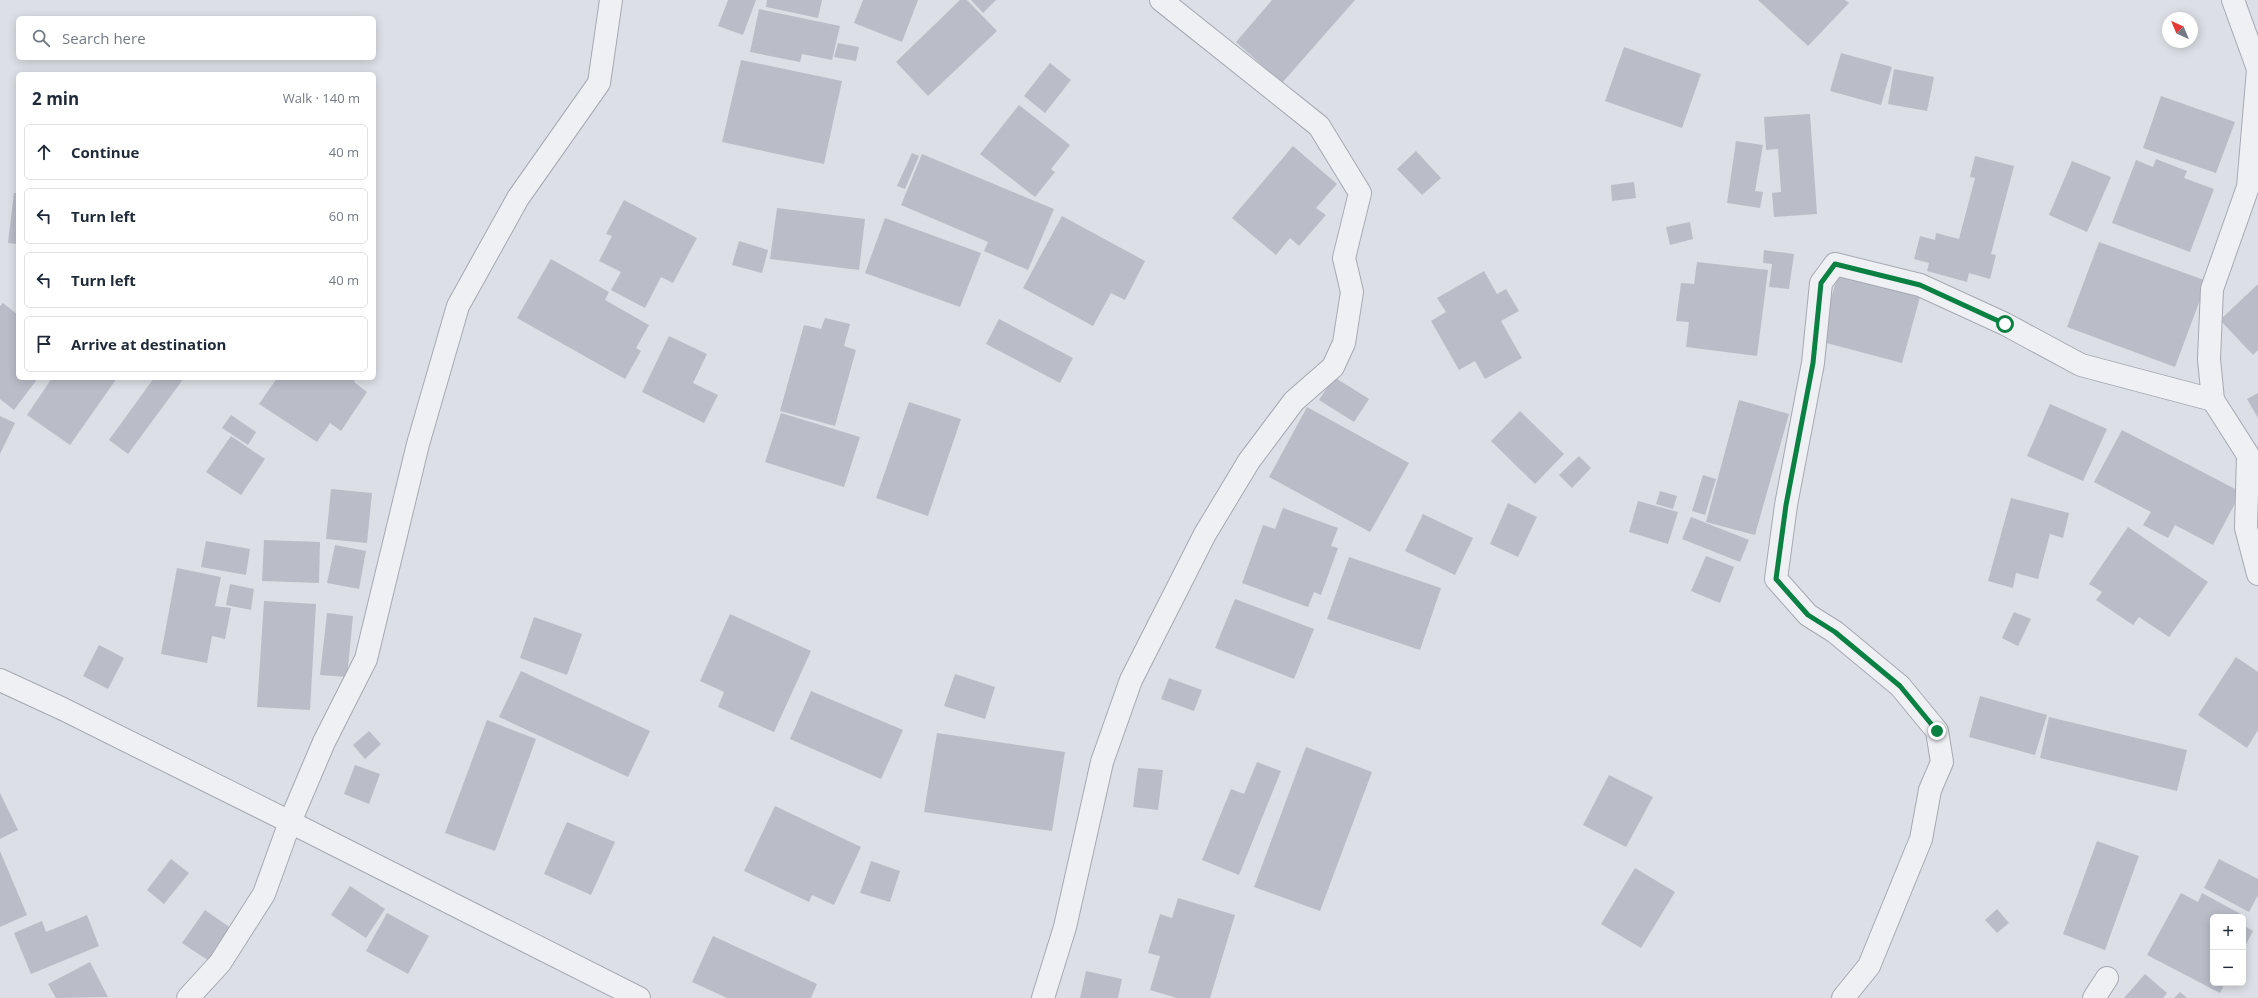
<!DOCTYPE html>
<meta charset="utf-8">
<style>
body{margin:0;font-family:"Open Sans",sans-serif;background:#f6f6f7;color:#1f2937}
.controls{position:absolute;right:12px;bottom:12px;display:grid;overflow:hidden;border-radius:6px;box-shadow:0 2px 10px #0003}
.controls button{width:36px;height:36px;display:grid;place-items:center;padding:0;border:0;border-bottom:1px solid #e0e1e3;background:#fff;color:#1f2937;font:20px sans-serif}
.compass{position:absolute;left:2162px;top:12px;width:36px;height:36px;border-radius:50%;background:#fff;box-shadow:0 2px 10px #0003;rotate:316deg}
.stop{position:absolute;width:12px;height:12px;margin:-9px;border:3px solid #0b8043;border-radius:50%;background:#fff}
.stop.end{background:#0b8043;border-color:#fff;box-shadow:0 1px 4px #0008}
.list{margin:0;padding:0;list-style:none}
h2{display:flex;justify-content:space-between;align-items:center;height:52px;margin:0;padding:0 16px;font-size:17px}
h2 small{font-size:13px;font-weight:400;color:#747a83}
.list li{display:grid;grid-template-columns:26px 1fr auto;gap:12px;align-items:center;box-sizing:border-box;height:56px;margin:0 8px 8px;padding:0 8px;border:1px solid #e0e1e3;border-radius:6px}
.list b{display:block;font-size:15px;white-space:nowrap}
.list em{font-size:13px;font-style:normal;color:#747a83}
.icon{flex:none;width:22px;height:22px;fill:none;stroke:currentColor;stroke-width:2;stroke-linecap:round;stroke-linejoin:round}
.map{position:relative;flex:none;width:2258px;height:998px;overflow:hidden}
.search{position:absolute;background:#fff;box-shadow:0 2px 10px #0003;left:16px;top:16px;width:360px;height:44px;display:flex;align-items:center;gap:10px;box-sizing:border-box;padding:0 14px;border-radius:6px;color:#747a83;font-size:15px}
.panel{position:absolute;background:#fff;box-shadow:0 2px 10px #0003;left:16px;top:72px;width:360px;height:308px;border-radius:6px}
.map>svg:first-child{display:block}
.building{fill:#babdc8}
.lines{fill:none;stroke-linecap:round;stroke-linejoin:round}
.minor-casing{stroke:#a6a9b2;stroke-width:24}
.minor{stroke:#eef0f4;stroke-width:22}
.route{stroke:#0b8043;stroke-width:5}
</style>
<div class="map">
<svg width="2258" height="998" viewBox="0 0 2258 998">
<rect width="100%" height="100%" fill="#dcdfe5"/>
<!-- building -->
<g class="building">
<path d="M728,0H756L743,35L718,26Z"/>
<path d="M767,0H822L818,18L766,7Z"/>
<path d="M863,0H918L902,42L854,23Z"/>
<path d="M960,0H967L997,31L928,96L896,62Z"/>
<path d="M971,0H996L983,13Z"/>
<path d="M1272,0H1355L1282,83L1236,42Z"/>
<path d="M1758,0H1845L1849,3L1808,46Z"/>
<path d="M759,9L840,26L832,60L802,54L800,62L750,52Z"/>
<path d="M838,43L859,47L856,61L834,57Z"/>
<path d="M1624,47L1701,74L1682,128L1605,101Z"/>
<path d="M1841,53L1892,67L1881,105L1830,91Z"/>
<path d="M741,60L842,81L824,164L722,142Z"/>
<path d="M1050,63L1071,80L1045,113L1024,96Z"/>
<path d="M1894,69L1934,77L1927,111L1888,104Z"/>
<path d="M2161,96L2235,122L2216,173L2143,148Z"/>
<path d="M1019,105L1070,145L1051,169L1055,172L1035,197L980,154Z"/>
<path d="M1810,114L1817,214L1774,217L1772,193L1781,192L1778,149L1766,150L1764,117Z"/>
<path d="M1736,141L1763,145L1755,191L1763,192L1760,208L1727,203Z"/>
<path d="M1293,146L1337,184L1316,208L1326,215L1299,246L1290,238L1276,255L1232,218Z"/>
<path d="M1416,151L1441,178L1422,195L1397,169Z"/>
<path d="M912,153L919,156L905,189L897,186Z"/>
<path d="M922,154L1054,209L1028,270L984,251L988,242L901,205Z"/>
<path d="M1975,156L2014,166L1991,254L1996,255L1990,279L1969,273L1967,282L1927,271L1929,263L1914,259L1920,236L1935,240L1936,233L1959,239L1975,178L1970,177Z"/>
<path d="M2156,159L2187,171L2184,178L2214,189L2190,252L2112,223L2136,160L2153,167Z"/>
<path d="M2072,161L2111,177L2087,232L2049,215Z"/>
<path d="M1634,182L1636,198L1612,201L1611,185Z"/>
<path d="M14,193H18V244L8,243Z"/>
<path d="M624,200L697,238L673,283L661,277L645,308L611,290L621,272L599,261L612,236L606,234Z"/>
<path d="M777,208L865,219L859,270L770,259Z"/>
<path d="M1062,216L1145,261L1125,300L1111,293L1093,326L1023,288Z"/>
<path d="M885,218L981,253L960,307L865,273Z"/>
<path d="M1690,222L1693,239L1670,245L1666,227Z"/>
<path d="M739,241L768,250L762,273L732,265Z"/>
<path d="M2099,242L2207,281L2175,367L2067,327Z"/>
<path d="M1764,250L1794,254L1789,289L1769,287L1772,264L1763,263Z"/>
<path d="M551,259L609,292L605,300L649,325L636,348L641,351L625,379L517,318Z"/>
<path d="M1697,262L1768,270L1757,356L1686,347L1689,322L1676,321L1681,283L1694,284Z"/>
<path d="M1484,271L1497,294L1506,289L1519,311L1501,321L1522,358L1485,379L1475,361L1459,370L1431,321L1446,312L1437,298Z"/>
<path d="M1838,274L1920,297L1902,363L1819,341Z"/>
<path d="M2258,284V350L2253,355L2220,320Z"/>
<path d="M3,303L18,315V378H38L14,410L0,399V306Z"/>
<path d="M825,318L850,324L844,346L856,350L835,426L780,411L804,325L821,329Z"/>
<path d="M999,319L1073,358L1060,383L986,344Z"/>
<path d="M669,336L707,354L693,383L718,395L704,423L642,392Z"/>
<path d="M1334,377L1369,399L1354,422L1319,400Z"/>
<path d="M52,378H117L70,445L27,415Z"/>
<path d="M154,378H184L128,454L109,440Z"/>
<path d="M277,378H356L354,382L367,392L341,431L330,423L317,442L259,404Z"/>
<path d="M2258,393V418L2247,399Z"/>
<path d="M1739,400L1789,414L1755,535L1706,522Z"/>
<path d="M909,402L961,419L928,516L876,498Z"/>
<path d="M2050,404L2107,429L2083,481L2027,456Z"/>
<path d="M1307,407L1409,463L1370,532L1269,477Z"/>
<path d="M1520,411L1564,454L1535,484L1491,441Z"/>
<path d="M781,413L860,437L844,487L765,462Z"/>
<path d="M231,415L256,432L248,445L222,428Z"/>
<path d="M0,416L15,423L0,454Z"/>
<path d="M2122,430L2241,492L2213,545L2175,525L2168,538L2143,525L2151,512L2094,482Z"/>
<path d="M231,436L265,459L241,495L206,472Z"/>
<path d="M1579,456L1591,468L1572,488L1559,475Z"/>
<path d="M1703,475L1716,479L1705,515L1692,511Z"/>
<path d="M331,489L372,493L367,543L326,539Z"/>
<path d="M1660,491L1677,496L1673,509L1656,504Z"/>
<path d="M2011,498L2069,513L2063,538L2050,534L2038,579L2016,573L2013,588L1988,581Z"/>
<path d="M1638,501L1678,512L1668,544L1629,532Z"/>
<path d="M1508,503L1537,517L1518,557L1490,544Z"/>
<path d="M1283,508L1338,528L1331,546L1338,548L1321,595L1314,592L1308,607L1242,583L1263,525L1275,529Z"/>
<path d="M1423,514L1473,538L1455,575L1405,551Z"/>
<path d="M1691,517L1749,540L1740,562L1682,539Z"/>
<path d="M2128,527L2208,582L2169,637L2139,617L2133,625L2096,600L2102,592L2089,584Z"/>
<path d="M264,540L320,542L319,583L262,581Z"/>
<path d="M206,541L250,549L246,575L201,567Z"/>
<path d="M335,545L366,551L359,589L327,583Z"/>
<path d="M1706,556L1734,567L1720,603L1691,591Z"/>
<path d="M1349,557L1441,588L1420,650L1327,619Z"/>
<path d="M177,568L221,577L215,606L231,608L225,639L212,636L207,663L161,654Z"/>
<path d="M230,584L254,589L251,610L226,605Z"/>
<path d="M1235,599L1314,629L1294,679L1215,648Z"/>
<path d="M264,601L316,604L310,710L257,707Z"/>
<path d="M2014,612L2031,619L2018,646L2002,638Z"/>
<path d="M327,613L353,616L347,677L320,675Z"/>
<path d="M730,614L811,651L774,732L718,707L724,692L700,681Z"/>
<path d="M534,617L582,634L567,675L520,658Z"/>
<path d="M99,645L124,658L108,689L83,676Z"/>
<path d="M2236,657L2258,672V730L2247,748L2198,715Z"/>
<path d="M521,671L650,731L628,777L499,717Z"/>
<path d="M955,674L995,687L985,719L944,706Z"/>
<path d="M1169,678L1202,690L1194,711L1161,699Z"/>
<path d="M811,691L903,730L881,779L790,739Z"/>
<path d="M1980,696L2047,715L2035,755L1969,737Z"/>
<path d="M2049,717L2187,750L2177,791L2040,758Z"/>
<path d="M487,720L536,739L495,851L445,833Z"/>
<path d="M369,731L381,744L365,759L353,745Z"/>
<path d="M937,733L1065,752L1052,831L924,812Z"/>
<path d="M1306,747L1372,772L1320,911L1254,887Z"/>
<path d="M1257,762L1281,771L1239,875L1202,860L1231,789L1244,794Z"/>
<path d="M355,765L380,774L369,804L344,794Z"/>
<path d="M1138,768L1163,770L1158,810L1133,807Z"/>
<path d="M1609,775L1653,797L1626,847L1583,825Z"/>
<path d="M0,793L18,830L0,839Z"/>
<path d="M775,806L861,847L834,905L812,895L809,902L744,871Z"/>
<path d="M567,822L615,842L591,895L544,874Z"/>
<path d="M2097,841L2139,856L2105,950L2063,934Z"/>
<path d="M0,851L27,915L0,927Z"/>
<path d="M171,859L189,873L164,904L147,890Z"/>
<path d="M2219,859L2258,879V895L2249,912L2204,888Z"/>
<path d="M871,861L900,871L890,902L860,893Z"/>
<path d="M1635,868L1675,892L1641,948L1601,924Z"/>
<path d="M350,886L385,909L366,938L331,915Z"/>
<path d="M2181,893L2198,902L2202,893L2241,914L2240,917H2213V983H2225L2220,993L2147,955Z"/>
<path d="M1178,898L1235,915L1210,998H1177L1150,990L1160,956L1148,953L1160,914L1172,918Z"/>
<path d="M1997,909L2009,923L1997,933L1985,920Z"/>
<path d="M205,910L235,931L212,963L182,943Z"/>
<path d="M387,913L429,936L408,974L366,951Z"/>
<path d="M87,915L99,946L31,974L14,933L42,921L46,932Z"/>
<path d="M2243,925L2253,931L2243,950Z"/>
<path d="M713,936L817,984L811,998H727L692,982Z"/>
<path d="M90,962L108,997L56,998L48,984Z"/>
<path d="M1086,971L1122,979L1118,998H1080Z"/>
<path d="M2145,974L2167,993L2163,998H2124Z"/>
<path d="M2180,992L2187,998H2174Z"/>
</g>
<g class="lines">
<defs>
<g id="minor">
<path d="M2233,0L2258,69"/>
<path d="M2258,70L2248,187L2212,289L2209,359L2213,400L2248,455L2246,528L2258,574"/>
<path d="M0,680L63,709L290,822L639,998"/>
<path d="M188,998L220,963L264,894L290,822L324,742L366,659L418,444L458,306L518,198L599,83L611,0"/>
<path d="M1043,998L1065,927L1102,762L1131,680L1205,534L1249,461L1294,401L1333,367L1344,343L1352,292L1344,258L1360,193L1319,126L1161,0"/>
<path d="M1843,998L1869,966L1921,839L1930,790L1942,762L1937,731L1900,686L1835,632L1808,615L1776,579L1786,505L1813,363L1821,283L1835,264L1920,285L2005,324L2081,365L2213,400"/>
<path d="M2094,998L2107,978"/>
</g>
</defs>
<!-- minor casing -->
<use href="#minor" class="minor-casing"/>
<!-- minor -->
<use href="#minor" class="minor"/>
</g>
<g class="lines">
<!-- route -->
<path class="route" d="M1937,731L1900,686L1835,632L1808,615L1776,579L1786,505L1813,363L1821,283L1835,264L1920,285L2005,324"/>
</g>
</svg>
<div class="controls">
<button>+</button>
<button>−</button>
</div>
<svg class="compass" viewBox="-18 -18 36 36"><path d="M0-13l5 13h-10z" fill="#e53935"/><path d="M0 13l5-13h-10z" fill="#747a83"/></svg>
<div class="stop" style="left:2005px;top:324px"></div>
<div class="stop end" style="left:1937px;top:731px"></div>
<div class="search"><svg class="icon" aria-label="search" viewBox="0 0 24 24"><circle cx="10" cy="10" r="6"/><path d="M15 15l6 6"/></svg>Search here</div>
<section class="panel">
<h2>2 min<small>Walk · 140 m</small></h2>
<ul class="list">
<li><svg class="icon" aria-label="ahead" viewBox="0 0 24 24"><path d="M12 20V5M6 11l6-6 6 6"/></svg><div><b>Continue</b></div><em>40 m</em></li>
<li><svg class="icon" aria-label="left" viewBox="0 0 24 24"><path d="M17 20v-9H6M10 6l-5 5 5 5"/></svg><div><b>Turn left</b></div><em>60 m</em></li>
<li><svg class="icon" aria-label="left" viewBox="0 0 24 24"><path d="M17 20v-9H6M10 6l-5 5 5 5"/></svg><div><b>Turn left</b></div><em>40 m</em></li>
<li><svg class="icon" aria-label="arrive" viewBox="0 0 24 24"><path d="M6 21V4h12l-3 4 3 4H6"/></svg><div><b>Arrive at destination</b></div></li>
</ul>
</section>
</div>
